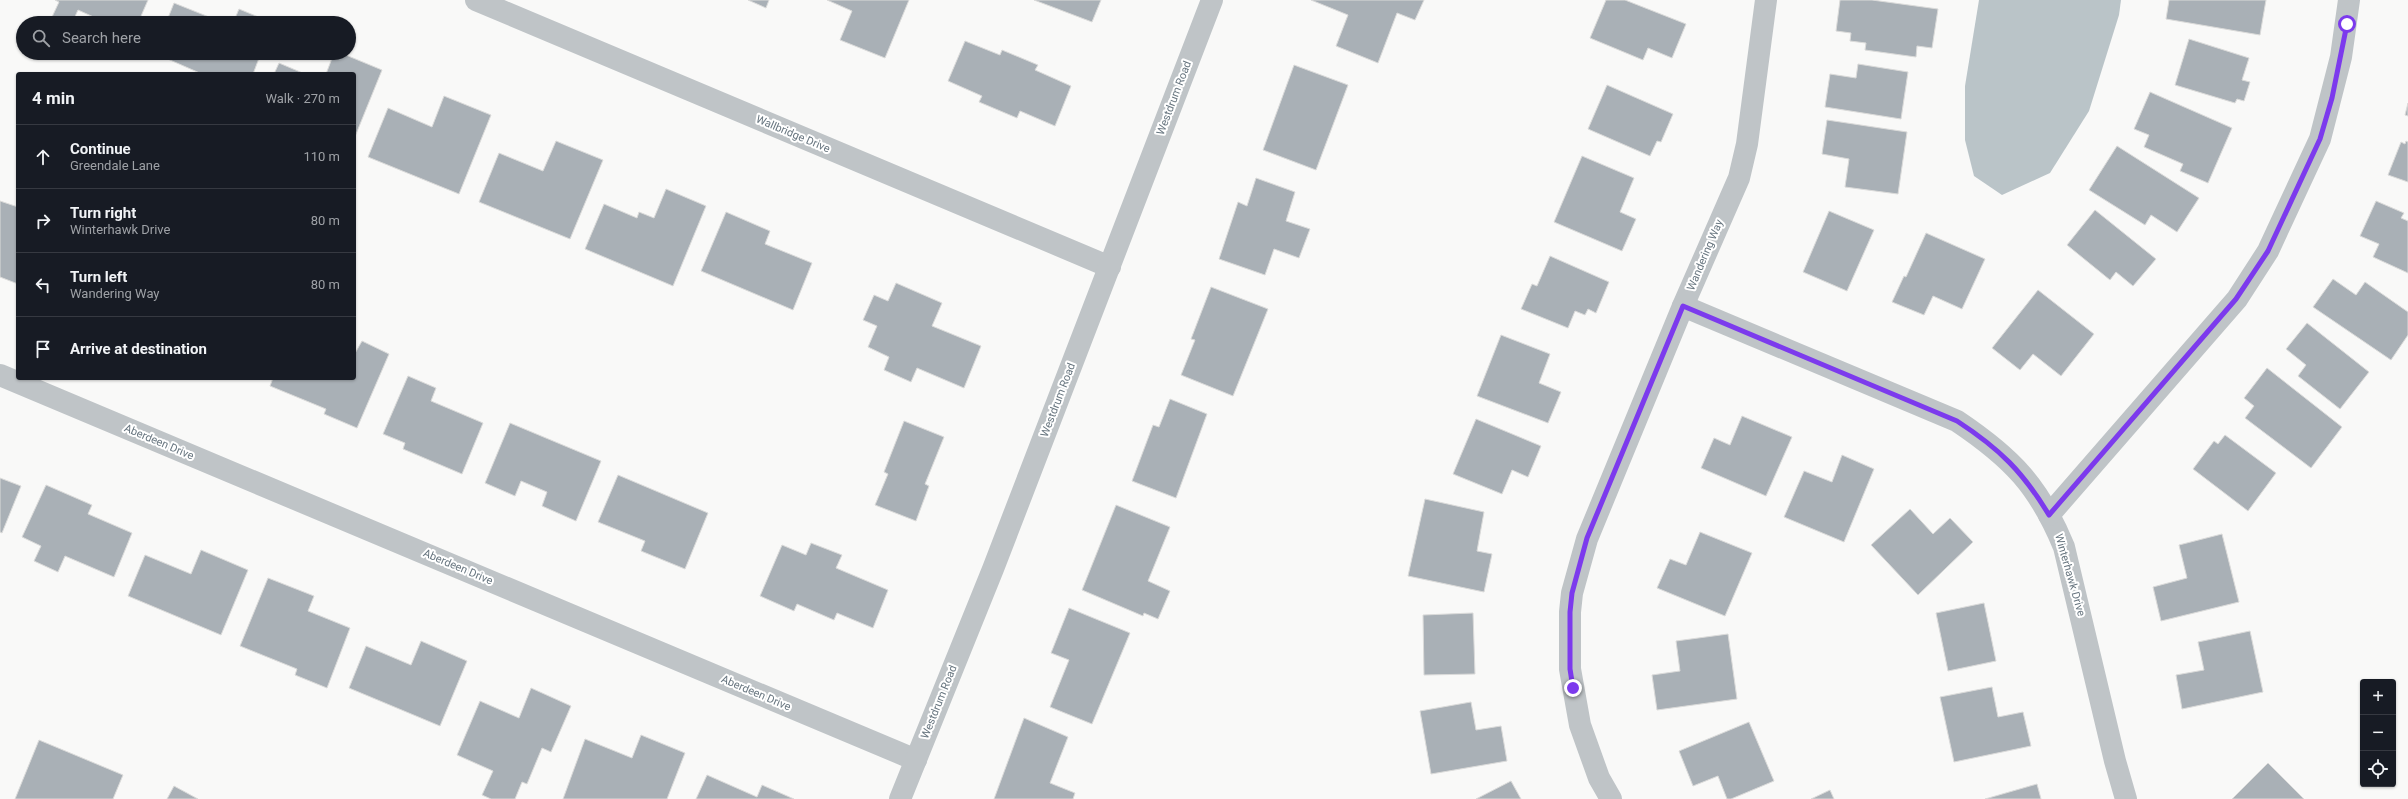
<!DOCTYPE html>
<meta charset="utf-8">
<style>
body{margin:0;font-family:Roboto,sans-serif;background:#242831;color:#f1f3f6}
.controls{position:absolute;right:12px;bottom:12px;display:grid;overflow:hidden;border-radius:4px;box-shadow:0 1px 3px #0004}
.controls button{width:36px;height:36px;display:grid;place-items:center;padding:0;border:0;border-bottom:1px solid #363941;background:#171b24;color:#f1f3f6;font:20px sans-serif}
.stop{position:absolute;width:12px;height:12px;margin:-9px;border:3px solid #7c3aed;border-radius:50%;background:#fff}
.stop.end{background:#7c3aed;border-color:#fff;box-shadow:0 1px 4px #0008}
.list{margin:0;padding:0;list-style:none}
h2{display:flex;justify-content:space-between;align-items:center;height:52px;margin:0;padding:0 16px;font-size:17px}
h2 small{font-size:13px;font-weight:400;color:#9ea1a6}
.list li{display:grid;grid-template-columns:26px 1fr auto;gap:12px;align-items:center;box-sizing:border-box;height:64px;padding:0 16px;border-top:1px solid #363941}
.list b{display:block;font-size:15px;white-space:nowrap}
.list p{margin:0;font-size:13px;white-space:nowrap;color:#9ea1a6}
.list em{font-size:13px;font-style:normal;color:#9ea1a6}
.icon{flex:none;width:22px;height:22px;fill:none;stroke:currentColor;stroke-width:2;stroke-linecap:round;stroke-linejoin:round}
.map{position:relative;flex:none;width:2408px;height:799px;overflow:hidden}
.search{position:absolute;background:#171b24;box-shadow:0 1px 3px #0004;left:16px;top:16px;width:340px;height:44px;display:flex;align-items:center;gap:10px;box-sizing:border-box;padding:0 14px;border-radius:22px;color:#9ea1a6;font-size:15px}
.panel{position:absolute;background:#171b24;box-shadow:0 1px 3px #0004;left:16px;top:72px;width:340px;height:308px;border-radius:4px}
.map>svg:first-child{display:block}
.water{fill:#bac4c8}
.building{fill:#a9b0b6;stroke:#dbdbda}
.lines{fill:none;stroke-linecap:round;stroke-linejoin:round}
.street{stroke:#bfc4c7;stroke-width:22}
.route{stroke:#7c3aed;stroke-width:5}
.labels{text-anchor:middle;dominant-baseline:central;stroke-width:4;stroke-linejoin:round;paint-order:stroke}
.street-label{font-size:11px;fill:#67757f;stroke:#fff}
</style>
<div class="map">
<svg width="2408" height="799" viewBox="0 0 2408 799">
<rect width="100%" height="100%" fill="#f9f9f8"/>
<!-- water -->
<path class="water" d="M1979,0H2121L2119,15L2089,111L2050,173L2002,195L1974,176L1965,140V86Z"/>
<!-- building -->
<g class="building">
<path d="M55,0H148L138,23H107L78,10L72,23H66L52,17L59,2Z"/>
<path d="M748,0H769L766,8Z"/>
<path d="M827,0H909L885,58L840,40L852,11Z"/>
<path d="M1034,0H1101L1092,22Z"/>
<path d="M1311,0H1424L1415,20L1397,13L1378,63L1336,46L1348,15Z"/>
<path d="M1606,0H1625L1686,24L1672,58L1648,48L1643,60L1590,38Z"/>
<path d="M1840,0H1872L1938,9L1932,48L1917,46L1916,57L1865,50L1866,43L1850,41L1851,33L1836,31Z"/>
<path d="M2169,0H2266L2260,35L2166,19Z"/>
<path d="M174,3L224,23H166Z"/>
<path d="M239,9L273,23H233Z"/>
<path d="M2189,39L2249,58L2242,80L2250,82L2244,101L2237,99L2235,103L2175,85Z"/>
<path d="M965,41L1000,55L1002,50L1038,65L1035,70L1071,86L1055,126L1020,111L1017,118L979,102L982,96L948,81Z"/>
<path d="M154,53H261L253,74H202Z"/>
<path d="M334,53H341L382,70L354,139V74H326Z"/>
<path d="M279,63L305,74H274Z"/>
<path d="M1858,64L1908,72L1901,119L1825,107L1830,74L1856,78Z"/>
<path d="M1294,65L1348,85L1316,170L1263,150Z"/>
<path d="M1607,85L1673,114L1661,142L1657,141L1650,156L1588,129Z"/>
<path d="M2150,92L2232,128L2208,183L2180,171L2183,164L2144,147L2149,135L2134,129Z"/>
<path d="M444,96L491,115L459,194L368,157L388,108L432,127Z"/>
<path d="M2408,103V116L2405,115Z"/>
<path d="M1827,120L1907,132L1898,194L1845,187L1849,159L1822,154Z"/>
<path d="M556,141L603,160L570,239L479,202L499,153L543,171Z"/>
<path d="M2406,141L2408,142V182L2388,175L2401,142L2405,144Z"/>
<path d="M2117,146L2199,198L2177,232L2151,215L2145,225L2089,190Z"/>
<path d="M1582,156L1634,178L1620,212L1636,219L1622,251L1554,222Z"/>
<path d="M1256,178L1295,192L1286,221L1310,229L1299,258L1274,249L1265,275L1219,259L1238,202L1247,206Z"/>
<path d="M666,189L706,206L673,286L585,249L604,204L637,218L639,212L654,218Z"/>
<path d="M0,201L18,207V284L0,277Z"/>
<path d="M2376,201L2404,213L2401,218L2408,221V273L2373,257L2379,244L2360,236Z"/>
<path d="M2095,210L2156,259L2133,286L2116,272L2110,280L2067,245Z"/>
<path d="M1829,211L1874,230L1847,291L1803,272Z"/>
<path d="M726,212L770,231L765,244L812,263L793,310L701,271Z"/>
<path d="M1926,233L1985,259L1962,309L1933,296L1924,315L1892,302L1904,276L1906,277Z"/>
<path d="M1550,256L1609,282L1596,313L1588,309L1585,315L1575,311L1568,328L1521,309L1532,284L1537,286Z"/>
<path d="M2333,279L2356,295L2365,282L2408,312V335L2391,360L2313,307Z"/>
<path d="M896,283L942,303L932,326L981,346L964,388L917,368L911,382L884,370L889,357L868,347L877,326L863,320L874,295L888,301Z"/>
<path d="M1211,287L1268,309L1233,396L1181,375L1195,340L1191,339Z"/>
<path d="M2038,290L2094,334L2061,376L2033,354L2020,370L1992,348Z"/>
<path d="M2307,323L2369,372L2340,409L2298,376L2306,365L2286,349Z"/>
<path d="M1501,335L1550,354L1539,383L1561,392L1548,423L1477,396Z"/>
<path d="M362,341L389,354L357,428L324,414L326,409L270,386L273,378H354V355Z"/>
<path d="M2267,368L2342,427L2311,468L2245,418L2254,406L2244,398Z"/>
<path d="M408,376L436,388L431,401L483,423L462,474L403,449L405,443L383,434Z"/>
<path d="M1170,399L1207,414L1176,498L1132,481L1153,425L1159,427Z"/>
<path d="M1742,416L1792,437L1766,496L1701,468L1714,438L1730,445Z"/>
<path d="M1476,419L1541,446L1528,477L1512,470L1502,494L1453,474Z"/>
<path d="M904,421L944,437L925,484L929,486L916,521L875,505L888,474L884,472Z"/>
<path d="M510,423L601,461L576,521L542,506L547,492L521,481L515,496L485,483Z"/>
<path d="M2225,435L2276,473L2248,511L2193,469L2214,441L2218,444Z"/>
<path d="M1842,455L1874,469L1844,542L1784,517L1804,471L1832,482Z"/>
<path d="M618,475L708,513L685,569L641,551L645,541L598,522Z"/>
<path d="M0,478L21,486L2,533L0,532Z"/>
<path d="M46,485L92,505L88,514L132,533L114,577L65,556L58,572L34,561L41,546L22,537Z"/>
<path d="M1425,499L1484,512L1477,551L1492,554L1484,592L1408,576Z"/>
<path d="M1116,505L1170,527L1148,581L1170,591L1158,619L1144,613L1143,616L1082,590Z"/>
<path d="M1910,509L1933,534L1950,518L1973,542L1918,595L1871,545Z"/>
<path d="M1700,532L1752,553L1725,616L1657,588L1670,559L1686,565Z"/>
<path d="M2222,534L2239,602L2161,621L2153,587L2187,578L2179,545Z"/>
<path d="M811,543L842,555L836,568L888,590L873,628L837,613L834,620L797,604L794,611L760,596L782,545L806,555Z"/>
<path d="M201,550L248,570L221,635L128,596L145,555L191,574Z"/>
<path d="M268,578L314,596L308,611L350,628L327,688L295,675L297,669L240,646Z"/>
<path d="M1984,603L1996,661L1948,671L1936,613Z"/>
<path d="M1069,608L1130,633L1092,724L1050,707L1069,660L1051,653Z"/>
<path d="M1473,613L1475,674L1424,675L1423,615Z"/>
<path d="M2250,631L2263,692L2182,709L2176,675L2204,670L2198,642Z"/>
<path d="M1728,634L1737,699L1657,710L1652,675L1680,671L1676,641Z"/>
<path d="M421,641L467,661L440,726L349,688L366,646L411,665Z"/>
<path d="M1992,687L1998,717L2023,712L2031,746L1954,762L1940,697Z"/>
<path d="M531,688L571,706L551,752L542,748L527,784L522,782L515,799H491L482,795L493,771L457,755L480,701L519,718Z"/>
<path d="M1471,702L1476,730L1501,726L1507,761L1431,774L1420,711Z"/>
<path d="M1024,718L1068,737L1050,783L1075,793L1073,799H994Z"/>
<path d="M1749,722L1774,781L1731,799H1727L1718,776L1693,786L1679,751Z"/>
<path d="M641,735L685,753L667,799H563L585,739L632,758Z"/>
<path d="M39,740L123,775L113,799H15Z"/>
<path d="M2268,763L2304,799H2232Z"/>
<path d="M707,775L757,797L762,785L794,799H696Z"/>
<path d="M1511,781L1521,799H1476Z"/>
<path d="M2037,784L2041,799H1985Z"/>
<path d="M174,786L198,799H167Z"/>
<path d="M1830,790L1834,799H1811Z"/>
</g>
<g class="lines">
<!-- street -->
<g class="street">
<path d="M476,0L1110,267"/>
<path d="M1683,306L1957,421C2012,458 2039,486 2064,547L2115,761L2126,799"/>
<path d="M0,375L916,760"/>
<path d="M2049,515L2237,299L2268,251L2320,139L2341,57L2349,0"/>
<path d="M900,799L993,569L1212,0"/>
<path d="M1611,799L1599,778L1580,725L1570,669V612L1572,593L1587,539L1683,306L1739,178L1747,144L1766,0"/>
</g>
</g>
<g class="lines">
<!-- route -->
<path class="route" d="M1573,688L1570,669V612L1572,593L1587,538L1683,306L1957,421C2000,449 2023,472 2049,515L2236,299L2268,251L2320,139L2332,98L2347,24"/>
</g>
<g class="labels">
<!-- street labels -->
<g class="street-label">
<text transform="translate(1174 98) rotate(-69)">Westdrum Road</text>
<text transform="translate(793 134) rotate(23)">Wallbridge Drive</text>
<text transform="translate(1705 255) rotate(-67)">Wandering Way</text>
<text transform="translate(1058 400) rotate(-69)">Westdrum Road</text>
<text transform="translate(159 442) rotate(23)">Aberdeen Drive</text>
<text transform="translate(458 567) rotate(23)">Aberdeen Drive</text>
<text transform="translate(2070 575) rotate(74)">Winterhawk Drive</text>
<text transform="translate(756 693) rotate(23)">Aberdeen Drive</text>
<text transform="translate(939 702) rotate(-68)">Westdrum Road</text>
</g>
</g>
</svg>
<div class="controls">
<button>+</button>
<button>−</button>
<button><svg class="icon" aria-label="locate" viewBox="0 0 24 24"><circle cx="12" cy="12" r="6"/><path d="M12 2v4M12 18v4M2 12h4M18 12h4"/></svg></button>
</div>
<div class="stop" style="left:2347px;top:24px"></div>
<div class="stop end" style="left:1573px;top:688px"></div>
<div class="search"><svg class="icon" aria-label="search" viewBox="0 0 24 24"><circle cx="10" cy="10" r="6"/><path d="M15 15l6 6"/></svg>Search here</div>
<section class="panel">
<h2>4 min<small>Walk · 270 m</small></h2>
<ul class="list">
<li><svg class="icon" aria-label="ahead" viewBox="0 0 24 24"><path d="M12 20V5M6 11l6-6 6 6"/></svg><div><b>Continue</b><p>Greendale Lane</p></div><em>110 m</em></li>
<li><svg class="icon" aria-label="right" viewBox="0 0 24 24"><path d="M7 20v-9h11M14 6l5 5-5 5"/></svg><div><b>Turn right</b><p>Winterhawk Drive</p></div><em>80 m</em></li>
<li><svg class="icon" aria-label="left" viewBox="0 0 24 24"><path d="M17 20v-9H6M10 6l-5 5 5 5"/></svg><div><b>Turn left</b><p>Wandering Way</p></div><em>80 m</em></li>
<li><svg class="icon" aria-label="arrive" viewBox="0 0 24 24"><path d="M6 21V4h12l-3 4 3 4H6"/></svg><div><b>Arrive at destination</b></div></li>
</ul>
</section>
</div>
